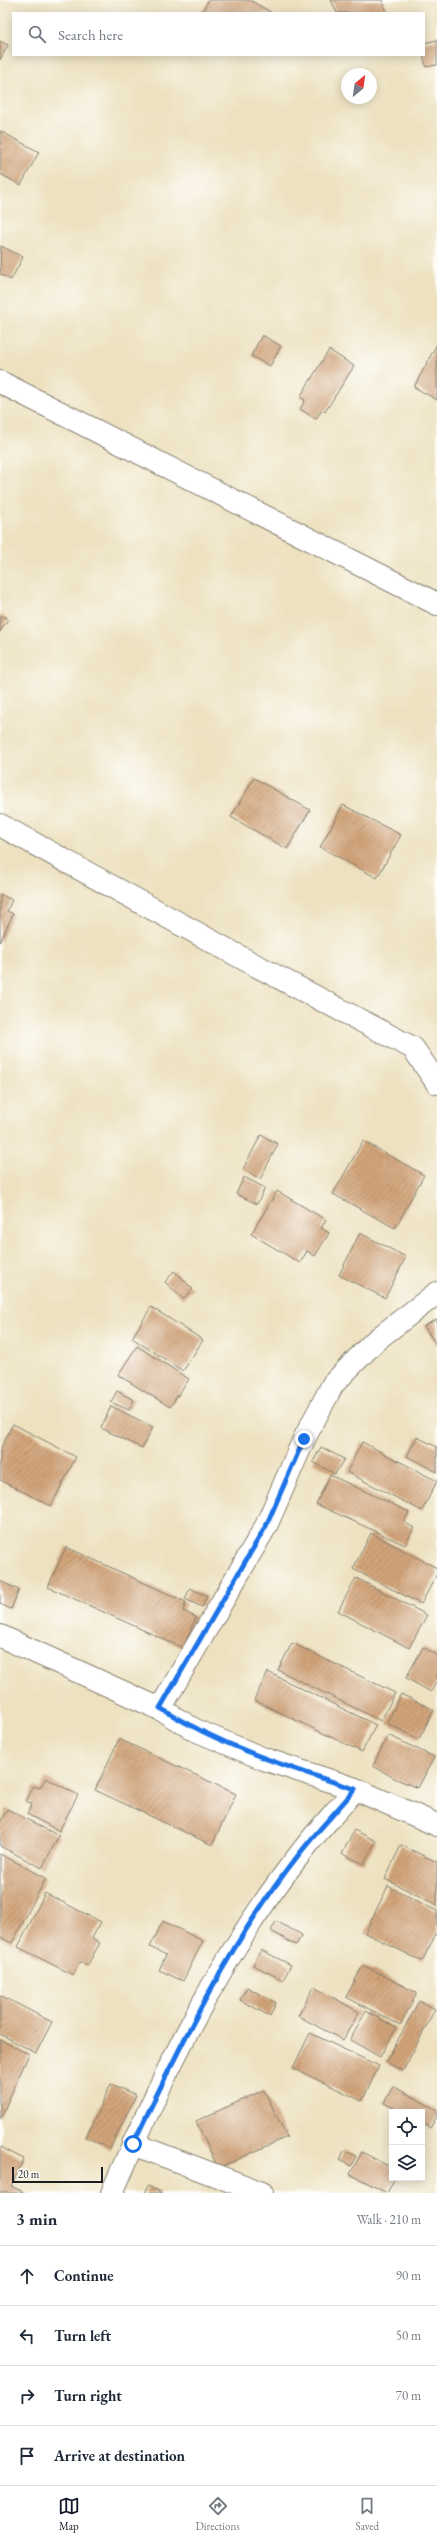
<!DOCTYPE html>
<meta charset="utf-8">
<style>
body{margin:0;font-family:"EB Garamond",serif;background:#f2f2f3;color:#1f2937}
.controls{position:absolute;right:12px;bottom:12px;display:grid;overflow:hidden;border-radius:0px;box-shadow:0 2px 10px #0003}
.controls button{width:36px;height:36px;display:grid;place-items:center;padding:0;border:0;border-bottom:1px solid #e0e1e3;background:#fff;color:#1f2937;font:20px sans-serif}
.compass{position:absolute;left:341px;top:68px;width:36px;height:36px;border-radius:50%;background:#fff;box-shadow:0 2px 10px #0003;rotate:29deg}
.scale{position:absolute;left:12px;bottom:10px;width:91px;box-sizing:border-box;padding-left:4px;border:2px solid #1c1c1c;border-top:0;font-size:11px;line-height:14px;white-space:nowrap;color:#1c1c1c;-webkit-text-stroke:3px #fdfcf7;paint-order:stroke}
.stop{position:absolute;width:12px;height:12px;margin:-9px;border:3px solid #1a73e8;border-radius:50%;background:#fff}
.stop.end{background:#1a73e8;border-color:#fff;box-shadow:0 1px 4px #0008}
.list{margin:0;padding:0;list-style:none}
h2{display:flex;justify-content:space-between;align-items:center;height:52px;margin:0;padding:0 16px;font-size:17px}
h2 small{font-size:13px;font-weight:400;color:#747a83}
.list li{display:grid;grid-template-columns:26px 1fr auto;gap:12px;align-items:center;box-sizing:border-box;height:60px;padding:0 16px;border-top:1px solid #e0e1e3}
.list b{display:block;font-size:15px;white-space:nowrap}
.list em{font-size:13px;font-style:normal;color:#747a83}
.icon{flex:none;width:22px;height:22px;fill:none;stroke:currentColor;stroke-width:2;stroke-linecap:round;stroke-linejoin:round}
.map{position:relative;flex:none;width:437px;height:2193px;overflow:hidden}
.search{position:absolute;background:#fff;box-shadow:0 2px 10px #0003;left:12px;right:12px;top:12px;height:44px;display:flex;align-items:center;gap:10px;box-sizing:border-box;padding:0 14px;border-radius:0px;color:#747a83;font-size:15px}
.sheet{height:292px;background:#fff}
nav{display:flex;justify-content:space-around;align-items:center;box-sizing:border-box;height:56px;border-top:1px solid #e0e1e3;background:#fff;font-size:11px;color:#747a83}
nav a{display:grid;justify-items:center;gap:2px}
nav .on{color:#111827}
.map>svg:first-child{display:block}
.building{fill:url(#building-hatch)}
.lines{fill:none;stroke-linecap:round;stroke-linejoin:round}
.minor-casing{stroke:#847e6e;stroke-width:24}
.minor{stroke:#fff;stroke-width:22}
.route{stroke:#1a73e8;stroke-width:5}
</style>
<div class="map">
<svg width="437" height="2193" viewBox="0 0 437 2193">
<defs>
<pattern id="building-hatch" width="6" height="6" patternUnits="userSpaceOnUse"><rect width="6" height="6" fill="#d2a47a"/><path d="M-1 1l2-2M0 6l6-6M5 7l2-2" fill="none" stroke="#aa8563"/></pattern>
</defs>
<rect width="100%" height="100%" fill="#fdfcf7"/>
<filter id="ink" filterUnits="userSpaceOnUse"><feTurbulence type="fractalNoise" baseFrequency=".025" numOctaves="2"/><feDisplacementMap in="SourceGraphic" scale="8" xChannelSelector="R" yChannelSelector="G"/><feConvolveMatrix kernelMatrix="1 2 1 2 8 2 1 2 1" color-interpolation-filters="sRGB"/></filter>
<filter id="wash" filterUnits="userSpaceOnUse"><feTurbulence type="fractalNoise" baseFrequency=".012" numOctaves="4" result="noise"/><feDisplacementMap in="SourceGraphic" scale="16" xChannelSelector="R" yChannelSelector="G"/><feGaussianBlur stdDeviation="0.9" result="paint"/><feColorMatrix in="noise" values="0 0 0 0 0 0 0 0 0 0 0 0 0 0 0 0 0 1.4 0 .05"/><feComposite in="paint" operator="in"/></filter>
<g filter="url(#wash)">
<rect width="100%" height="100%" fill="#ede1c0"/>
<g id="blocks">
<!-- building -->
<g class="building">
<path d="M209,0H250L272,13H201Z"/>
<path d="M331,0H382L388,13H337Z"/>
<path d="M437,40V65L426,67L423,55L424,43Z"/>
<path d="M0,41L8,45L0,60Z"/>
<path d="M0,131L39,152L21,185L0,174Z"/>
<path d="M1,246L23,257L11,280L0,274Z"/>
<path d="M262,335L281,346L270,366L251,356Z"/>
<path d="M437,344V400L414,387Z"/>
<path d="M329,350L354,366L325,412L322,410L316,419L300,409L305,400L300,397Z"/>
<path d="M0,615L8,619L0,632Z"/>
<path d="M254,778L310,810L287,849L231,817Z"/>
<path d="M343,805L401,835L377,878L320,847Z"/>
<path d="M0,894L12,900L7,911L13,914L0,942Z"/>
<path d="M261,1135L278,1144L260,1179L243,1169Z"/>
<path d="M363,1141L424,1175L395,1228L333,1194Z"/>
<path d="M244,1177L265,1188L257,1204L236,1194Z"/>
<path d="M277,1191L326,1220L321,1228L329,1233L315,1256L307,1251L300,1263L251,1234Z"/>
<path d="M360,1233L406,1257L385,1298L339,1275Z"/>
<path d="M174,1271L193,1289L183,1299L165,1282Z"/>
<path d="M151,1307L203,1340L183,1371L132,1338Z"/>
<path d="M437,1319V1346L424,1326Z"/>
<path d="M137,1346L189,1379L170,1407L118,1375Z"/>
<path d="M117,1391L134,1400L129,1410L111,1402Z"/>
<path d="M111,1406L153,1427L142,1448L101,1428Z"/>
<path d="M13,1424L76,1457L51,1506L0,1480V1450Z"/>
<path d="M417,1437L437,1447V1472L407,1456Z"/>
<path d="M362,1442L437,1481L422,1511L347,1472Z"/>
<path d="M321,1447L344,1459L335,1474L313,1462Z"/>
<path d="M330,1475L409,1512L404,1522L414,1528L405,1545L316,1504Z"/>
<path d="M371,1533L437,1568V1574L421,1604L353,1569Z"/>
<path d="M66,1547L186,1602L183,1611L196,1617L183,1648L48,1587Z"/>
<path d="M356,1578L427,1615L409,1648L338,1611Z"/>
<path d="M0,1581L19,1590L11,1609L0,1604Z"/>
<path d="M190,1588L207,1596L202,1607L185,1599Z"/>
<path d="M292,1643L395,1693L381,1721L278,1670Z"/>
<path d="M423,1647L437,1655V1680L431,1692L406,1678Z"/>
<path d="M268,1672L376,1725L362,1752L254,1700Z"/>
<path d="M401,1694L434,1710L419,1739L387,1723Z"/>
<path d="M388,1735L434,1757L418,1788L396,1779L373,1766Z"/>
<path d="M119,1739L236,1794L212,1845L95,1790Z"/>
<path d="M46,1778L78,1795L59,1831L27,1814L32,1804L26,1801L34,1786L40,1788Z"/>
<path d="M7,1809L59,1836L42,1868L0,1846V1823Z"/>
<path d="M354,1830L376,1841L364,1864L342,1854Z"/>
<path d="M401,1845L437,1862V1905L385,1879Z"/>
<path d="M0,1854L46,1878L12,1943L0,1937Z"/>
<path d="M388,1886L437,1911V1932L422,1961L365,1933Z"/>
<path d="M45,1893L101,1922L92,1938L100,1943L87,1966L80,1962L73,1975L18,1947Z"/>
<path d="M163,1921L203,1941L183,1981L159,1970L166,1955L150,1947Z"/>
<path d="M276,1921L302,1935L296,1945L271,1931Z"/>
<path d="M261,1950L291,1965L283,1980L253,1965Z"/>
<path d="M363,1965L417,1993L400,2025L346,1997Z"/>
<path d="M247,1987L276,2003L270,2016L240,2000Z"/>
<path d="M314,1987L359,2012L343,2040L298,2016Z"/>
<path d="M0,1995L52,2022L36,2053L0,2034Z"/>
<path d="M419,2001L435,2009L403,2071L386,2062Z"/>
<path d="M366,2011L396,2028L380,2057L350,2040Z"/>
<path d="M310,2033L379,2066L362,2101L293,2068Z"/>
<path d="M0,2040L29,2054L0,2119Z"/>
<path d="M111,2084L136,2095L110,2149L86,2137Z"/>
<path d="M393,2086L437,2110V2116L430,2128L422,2123V2112H401L384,2103Z"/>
<path d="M264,2090L287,2137L218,2168L196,2121Z"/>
<path d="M0,2147L24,2159L11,2186L25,2193H0Z"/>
<path d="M344,2150L356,2156L351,2166L340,2160Z"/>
<path d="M362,2152L392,2168V2178H395L387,2193L350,2174Z"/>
<path d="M148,2186L162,2193H145Z"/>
</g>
</g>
</g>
<g filter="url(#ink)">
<use href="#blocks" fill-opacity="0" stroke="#847e6e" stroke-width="1"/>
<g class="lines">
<defs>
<g id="minor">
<path d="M0,382L437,604"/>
<path d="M0,825L253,964L413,1048L437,1083"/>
<path d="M0,1636L160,1709L195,1730L264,1759L355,1789L437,1825"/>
<path d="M160,1709L266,1526L304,1439L333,1384L376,1340L437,1293"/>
<path d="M133,2144L262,2193"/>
<path d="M112,2193C162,2076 221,1954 300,1854C317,1831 337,1811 355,1789"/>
</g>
</defs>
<!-- minor casing -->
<use href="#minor" class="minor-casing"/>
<!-- minor -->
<use href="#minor" class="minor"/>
</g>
</g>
<g class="lines" filter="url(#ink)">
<!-- route -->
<path class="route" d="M133,2144C181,2044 230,1941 300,1853C317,1831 337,1811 355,1789C287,1767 221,1746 160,1708L266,1526L304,1439"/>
</g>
</svg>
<div class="controls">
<button><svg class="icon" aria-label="locate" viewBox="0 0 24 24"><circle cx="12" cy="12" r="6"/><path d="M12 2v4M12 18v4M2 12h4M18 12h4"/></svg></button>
<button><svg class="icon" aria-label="layers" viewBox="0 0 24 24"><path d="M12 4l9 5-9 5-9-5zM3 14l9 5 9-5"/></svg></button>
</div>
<svg class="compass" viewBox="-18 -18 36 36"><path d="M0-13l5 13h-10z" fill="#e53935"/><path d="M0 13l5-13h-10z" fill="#747a83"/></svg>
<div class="scale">20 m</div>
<div class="stop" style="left:133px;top:2144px"></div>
<div class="stop end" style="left:304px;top:1439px"></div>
<div class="search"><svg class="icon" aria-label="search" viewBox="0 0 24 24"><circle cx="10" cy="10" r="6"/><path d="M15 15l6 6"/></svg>Search here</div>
</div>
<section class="sheet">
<h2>3 min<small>Walk · 210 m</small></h2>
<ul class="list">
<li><svg class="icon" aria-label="ahead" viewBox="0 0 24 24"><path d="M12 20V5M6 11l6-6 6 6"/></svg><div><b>Continue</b></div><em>90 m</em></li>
<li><svg class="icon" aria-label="left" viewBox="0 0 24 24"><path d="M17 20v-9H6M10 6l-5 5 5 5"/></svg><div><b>Turn left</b></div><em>50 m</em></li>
<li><svg class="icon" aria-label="right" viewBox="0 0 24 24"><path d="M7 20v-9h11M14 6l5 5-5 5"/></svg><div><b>Turn right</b></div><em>70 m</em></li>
<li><svg class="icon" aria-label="arrive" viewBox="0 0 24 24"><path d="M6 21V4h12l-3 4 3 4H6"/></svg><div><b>Arrive at destination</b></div></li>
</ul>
</section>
<nav>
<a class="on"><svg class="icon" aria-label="map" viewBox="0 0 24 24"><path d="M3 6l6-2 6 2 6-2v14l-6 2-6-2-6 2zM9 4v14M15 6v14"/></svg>Map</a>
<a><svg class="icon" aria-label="directions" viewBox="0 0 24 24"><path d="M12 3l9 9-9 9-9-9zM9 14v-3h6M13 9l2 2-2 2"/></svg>Directions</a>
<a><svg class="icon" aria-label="saved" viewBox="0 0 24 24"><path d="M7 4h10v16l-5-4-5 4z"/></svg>Saved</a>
</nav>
